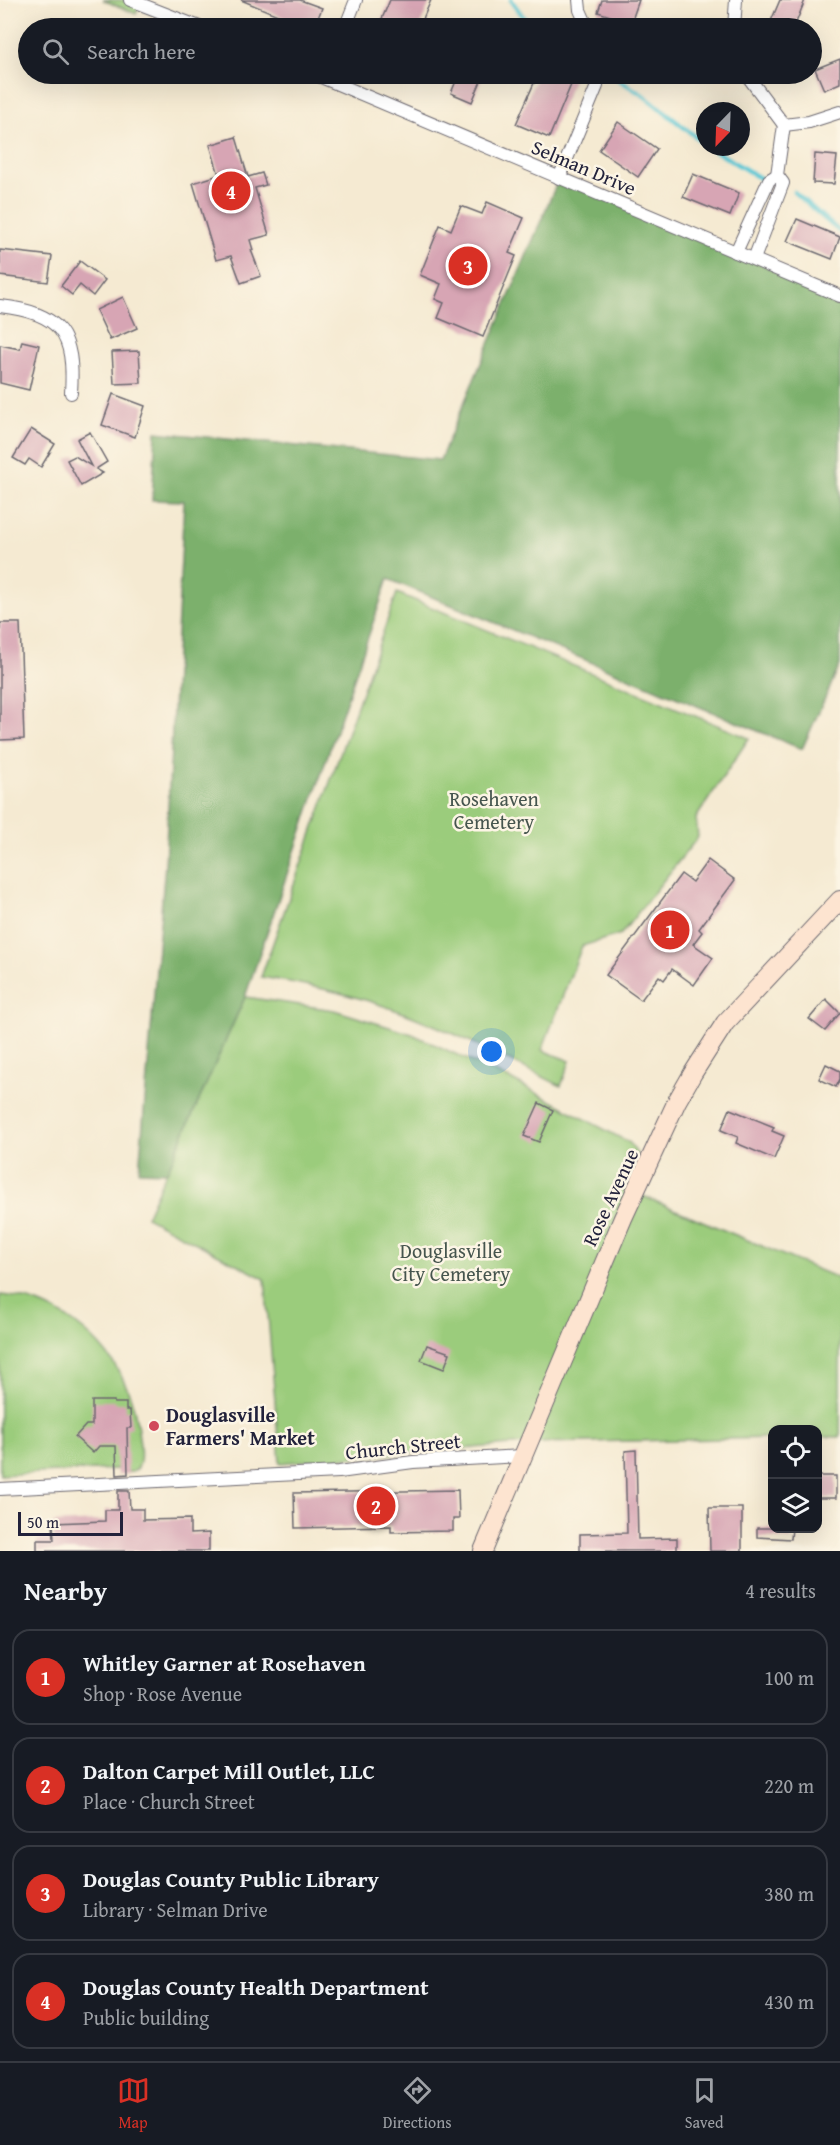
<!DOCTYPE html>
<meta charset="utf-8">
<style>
body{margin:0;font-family:"Gentium Book Plus",serif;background:#242831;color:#f1f3f6}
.controls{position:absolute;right:18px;bottom:18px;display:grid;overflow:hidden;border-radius:12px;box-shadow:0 6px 24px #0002}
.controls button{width:54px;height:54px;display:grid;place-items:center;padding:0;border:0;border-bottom:2px solid #363941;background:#171b24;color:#f1f3f6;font:30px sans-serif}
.compass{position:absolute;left:696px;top:102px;width:54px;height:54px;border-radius:50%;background:#171b24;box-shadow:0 6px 24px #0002;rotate:203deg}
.scale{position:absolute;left:18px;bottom:15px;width:105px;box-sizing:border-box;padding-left:6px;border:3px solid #22223b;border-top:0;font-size:16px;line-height:21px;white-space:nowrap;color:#22223b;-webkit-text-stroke:4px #fcf5e5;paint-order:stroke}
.you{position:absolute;left:492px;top:1052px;width:21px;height:21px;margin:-15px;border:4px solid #fff;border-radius:50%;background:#1a73e8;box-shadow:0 0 0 9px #1a73e833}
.badge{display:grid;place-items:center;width:39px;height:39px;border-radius:50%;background:#d93025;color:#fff;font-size:20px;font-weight:700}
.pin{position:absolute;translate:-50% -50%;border:3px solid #fff;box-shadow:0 2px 6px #0006}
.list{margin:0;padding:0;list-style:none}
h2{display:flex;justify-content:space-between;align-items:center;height:78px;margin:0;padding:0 24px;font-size:26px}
h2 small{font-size:20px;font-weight:400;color:#9ea1a6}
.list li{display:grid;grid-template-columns:39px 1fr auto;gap:18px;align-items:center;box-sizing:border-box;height:96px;margin:0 12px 12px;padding:0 12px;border:2px solid #363941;border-radius:18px}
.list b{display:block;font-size:22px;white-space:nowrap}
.list p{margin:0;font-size:20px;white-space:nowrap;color:#9ea1a6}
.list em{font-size:20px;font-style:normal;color:#9ea1a6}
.icon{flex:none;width:33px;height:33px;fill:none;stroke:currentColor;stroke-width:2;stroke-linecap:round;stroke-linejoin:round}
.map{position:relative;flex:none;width:840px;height:1551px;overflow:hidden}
.search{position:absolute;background:#171b24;box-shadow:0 6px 24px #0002;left:18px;right:18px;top:18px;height:66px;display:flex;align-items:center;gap:15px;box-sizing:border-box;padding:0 21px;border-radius:33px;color:#9ea1a6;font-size:22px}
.sheet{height:510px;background:#171b24}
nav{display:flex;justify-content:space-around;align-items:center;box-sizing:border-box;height:84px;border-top:2px solid #363941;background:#171b24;font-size:16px;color:#9ea1a6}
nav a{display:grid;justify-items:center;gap:3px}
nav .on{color:#d93025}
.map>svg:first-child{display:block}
.green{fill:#9bcc7c;stroke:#5e775c;stroke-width:1.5}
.forest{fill:#7cb06c;stroke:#4f6954;stroke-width:1.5}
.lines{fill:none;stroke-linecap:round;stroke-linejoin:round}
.stream{stroke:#5dc8d5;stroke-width:4.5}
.building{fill:#d7a5b4}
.street-casing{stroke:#6c6870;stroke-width:14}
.secondary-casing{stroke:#6c6870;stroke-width:20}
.street{stroke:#fff;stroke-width:12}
.secondary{stroke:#fde4d0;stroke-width:18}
.poi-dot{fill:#d1495b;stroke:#fcf5e5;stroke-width:2}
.labels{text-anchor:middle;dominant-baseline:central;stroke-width:5;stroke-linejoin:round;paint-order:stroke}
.street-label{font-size:20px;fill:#22223b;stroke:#fcf5e5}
.park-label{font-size:20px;fill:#46554e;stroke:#fcf5e5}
.poi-label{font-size:20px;font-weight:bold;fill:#22223b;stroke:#fcf5e5;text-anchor:start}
</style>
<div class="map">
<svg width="840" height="1551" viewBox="0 0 840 1551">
<rect width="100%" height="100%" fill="#fcf5e5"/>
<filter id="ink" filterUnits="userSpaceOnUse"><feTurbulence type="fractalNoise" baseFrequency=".0167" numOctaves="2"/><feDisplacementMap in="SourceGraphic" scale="12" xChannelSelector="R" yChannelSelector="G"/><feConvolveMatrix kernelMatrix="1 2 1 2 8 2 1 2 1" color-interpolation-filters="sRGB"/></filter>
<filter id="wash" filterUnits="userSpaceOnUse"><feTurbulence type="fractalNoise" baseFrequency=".008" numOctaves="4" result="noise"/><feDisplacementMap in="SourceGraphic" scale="24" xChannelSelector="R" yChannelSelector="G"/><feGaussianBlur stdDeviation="1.35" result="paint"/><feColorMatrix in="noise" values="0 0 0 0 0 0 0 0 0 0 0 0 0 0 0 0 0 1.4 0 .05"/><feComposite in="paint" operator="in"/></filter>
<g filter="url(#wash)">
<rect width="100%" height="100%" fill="#f5ead2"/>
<!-- green -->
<g class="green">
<path d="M103,0H142L136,14Z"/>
<path d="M397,593L749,738L696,818L698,837L621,934L582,946L542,1050L570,1061L561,1086C500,1056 438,1023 372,1002C336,991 298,983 261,977Z"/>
<path d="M245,997L334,1010L412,1034L512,1080L630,1143L637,1154L624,1188L840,1279V1437H818V1430H772V1438L538,1443L280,1463L265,1279L146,1217Z"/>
<path d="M0,1295C54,1298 106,1339 127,1388C134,1404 137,1420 139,1437C140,1445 143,1463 137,1469C131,1475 123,1471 116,1469L0,1475Z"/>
</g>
<!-- forest -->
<path class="forest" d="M559,178L840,298V665L802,749L388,579L245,997L167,1172L139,1171L165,864L184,501L152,500L156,432L440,460Z"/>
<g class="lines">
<!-- stream -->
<g class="stream">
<path d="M511,0L525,19L540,28"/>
<path d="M610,74L643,95L705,144"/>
<path d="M709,147L763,180"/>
<path d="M794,192L840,232"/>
</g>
</g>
<g id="blocks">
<!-- building -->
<g class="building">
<path d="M241,0H300L322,8L314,28H303L284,21L285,18Z"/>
<path d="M390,0H431L419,28H378Z"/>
<path d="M602,0H639L631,23L598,12Z"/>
<path d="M780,0H805L794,28H768Z"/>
<path d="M840,59V83L824,90L815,69Z"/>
<path d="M459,74H484L472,102L451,93Z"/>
<path d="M538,74H559L573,80L549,138L516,124Z"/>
<path d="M618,122L657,149L638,177L599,150Z"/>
<path d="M236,137L248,177L262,173L266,185L255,188L269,235L250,240L253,250H251L261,276L241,283L231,256L216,260L193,183L219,175L210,145Z"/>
<path d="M815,154L837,156L834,184L813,183Z"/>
<path d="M693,174L739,193L730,216L683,197Z"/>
<path d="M487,202L524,218L509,253L516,256L483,337L438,318L444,303L435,299L441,284L420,275L440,225L451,230L461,206L482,214Z"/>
<path d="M797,219L840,237L832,259L787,241Z"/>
<path d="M0,250L52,256L48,282L0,276Z"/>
<path d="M80,261L105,280L93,296L80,285L72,295L61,286Z"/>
<path d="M123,297L137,328L110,340L96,310Z"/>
<path d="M22,341L39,345L29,390L0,383V345L20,349Z"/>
<path d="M139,351L141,383L114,384L112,352Z"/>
<path d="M113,394L145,406L135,437L102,425Z"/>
<path d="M31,429L55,444L41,467L29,459L25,465L13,458Z"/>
<path d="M90,432L107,462L96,469L103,473L81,486L67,460L75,456L91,466L77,439Z"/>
<path d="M0,623H20L24,739L0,740Z"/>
<path d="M708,860L735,880L699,929L702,932L693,944L713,958L694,985L672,969L664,980L659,976L641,1000L606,975L681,874L692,882Z"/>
<path d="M826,999L840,1013L825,1031L809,1019Z"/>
<path d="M826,1064L840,1071V1079L836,1087L819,1079Z"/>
<path d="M539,1103L553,1110L539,1142L524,1136Z"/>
<path d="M730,1109L774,1127L772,1131L784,1136L774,1159L736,1143L738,1137L721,1130Z"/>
<path d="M427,1345L450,1353L444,1369L421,1360Z"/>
<path d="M92,1401H114V1403H126V1410H130L131,1428H127L128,1474L117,1475L116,1446H99L93,1453L75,1437L86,1425H92Z"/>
<path d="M636,1450L638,1539L677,1538V1551H580V1534L627,1533L625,1451Z"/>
<rect x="818" y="1476" width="18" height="22"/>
<path d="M458,1490L459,1519H453V1531L391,1532V1526L295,1528L294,1493Z"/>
<path d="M118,1491H129L130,1509H143V1520L190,1519V1534L209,1533V1551H37V1540H54L53,1523L105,1521V1510H118Z"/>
<path d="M709,1508H742V1551H710Z"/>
<path d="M757,1528H792L791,1539L757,1537Z"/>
</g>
</g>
</g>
<g filter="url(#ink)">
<use href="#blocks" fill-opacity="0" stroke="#6c6870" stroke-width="1.5"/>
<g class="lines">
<defs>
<g id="street">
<path d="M130,0L202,28"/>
<path d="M579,0L580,10L588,28"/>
<path d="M345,28L356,0"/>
<path d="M734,28L736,0"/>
<path d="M314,74L840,296"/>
<path d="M746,74L784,125"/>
<path d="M784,125L809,122L840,112"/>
<path d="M559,178L597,86V74"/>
<path d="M736,252L769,180L777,175"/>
<path d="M754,259L783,183L777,175L784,125"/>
<path d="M0,306C61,313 75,334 71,393"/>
<path d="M0,1489L339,1472L413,1462L522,1456"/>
</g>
<path id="secondary" d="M483,1551L623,1218L677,1101L693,1073L725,1023L840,900"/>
</defs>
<!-- street casing -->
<use href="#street" class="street-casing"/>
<!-- secondary casing -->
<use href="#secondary" class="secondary-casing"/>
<!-- street -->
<use href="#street" class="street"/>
<!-- secondary -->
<use href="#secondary" class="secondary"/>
</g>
</g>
<!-- markers -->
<circle class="poi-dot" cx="154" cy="1426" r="6"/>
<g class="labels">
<!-- street labels -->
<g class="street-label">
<text transform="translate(584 167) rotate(23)">Selman Drive</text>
<text transform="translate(610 1197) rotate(-65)">Rose Avenue</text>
<text transform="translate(403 1446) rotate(-6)">Church Street</text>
</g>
<!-- park labels -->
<g class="park-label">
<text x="494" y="798">Rosehaven<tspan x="494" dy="23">Cemetery</tspan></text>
<text x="451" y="1250">Douglasville<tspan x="451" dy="23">City Cemetery</tspan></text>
</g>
<!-- poi labels -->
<g class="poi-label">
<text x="166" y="1414">Douglasville<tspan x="166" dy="23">Farmers' Market</tspan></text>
</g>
</g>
</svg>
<div class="controls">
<button><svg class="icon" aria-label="locate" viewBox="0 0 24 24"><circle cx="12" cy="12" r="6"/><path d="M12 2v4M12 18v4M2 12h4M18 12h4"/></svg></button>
<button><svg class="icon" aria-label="layers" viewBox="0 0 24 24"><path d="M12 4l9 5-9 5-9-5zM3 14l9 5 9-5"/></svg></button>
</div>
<svg class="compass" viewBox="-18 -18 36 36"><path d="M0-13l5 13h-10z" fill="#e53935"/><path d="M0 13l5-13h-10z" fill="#9ea1a6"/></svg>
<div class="scale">50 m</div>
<div class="you"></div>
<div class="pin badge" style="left:670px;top:930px">1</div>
<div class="pin badge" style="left:376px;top:1506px">2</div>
<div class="pin badge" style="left:468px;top:266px">3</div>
<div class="pin badge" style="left:231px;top:191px">4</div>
<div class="search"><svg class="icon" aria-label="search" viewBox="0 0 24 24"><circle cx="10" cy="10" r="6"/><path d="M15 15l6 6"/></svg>Search here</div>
</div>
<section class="sheet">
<h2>Nearby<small>4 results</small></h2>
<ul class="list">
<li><span class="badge">1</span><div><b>Whitley Garner at Rosehaven</b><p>Shop · Rose Avenue</p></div><em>100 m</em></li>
<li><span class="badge">2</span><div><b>Dalton Carpet Mill Outlet, LLC</b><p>Place · Church Street</p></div><em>220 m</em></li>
<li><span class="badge">3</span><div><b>Douglas County Public Library</b><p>Library · Selman Drive</p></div><em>380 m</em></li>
<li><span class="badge">4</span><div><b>Douglas County Health Department</b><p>Public building</p></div><em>430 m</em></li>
</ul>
</section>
<nav>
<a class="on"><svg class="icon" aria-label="map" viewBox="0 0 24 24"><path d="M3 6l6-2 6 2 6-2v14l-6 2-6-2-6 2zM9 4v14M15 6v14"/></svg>Map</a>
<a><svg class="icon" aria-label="directions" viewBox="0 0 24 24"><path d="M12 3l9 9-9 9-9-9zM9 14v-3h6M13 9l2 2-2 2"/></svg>Directions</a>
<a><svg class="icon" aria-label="saved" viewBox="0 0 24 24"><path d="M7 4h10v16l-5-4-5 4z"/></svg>Saved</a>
</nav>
